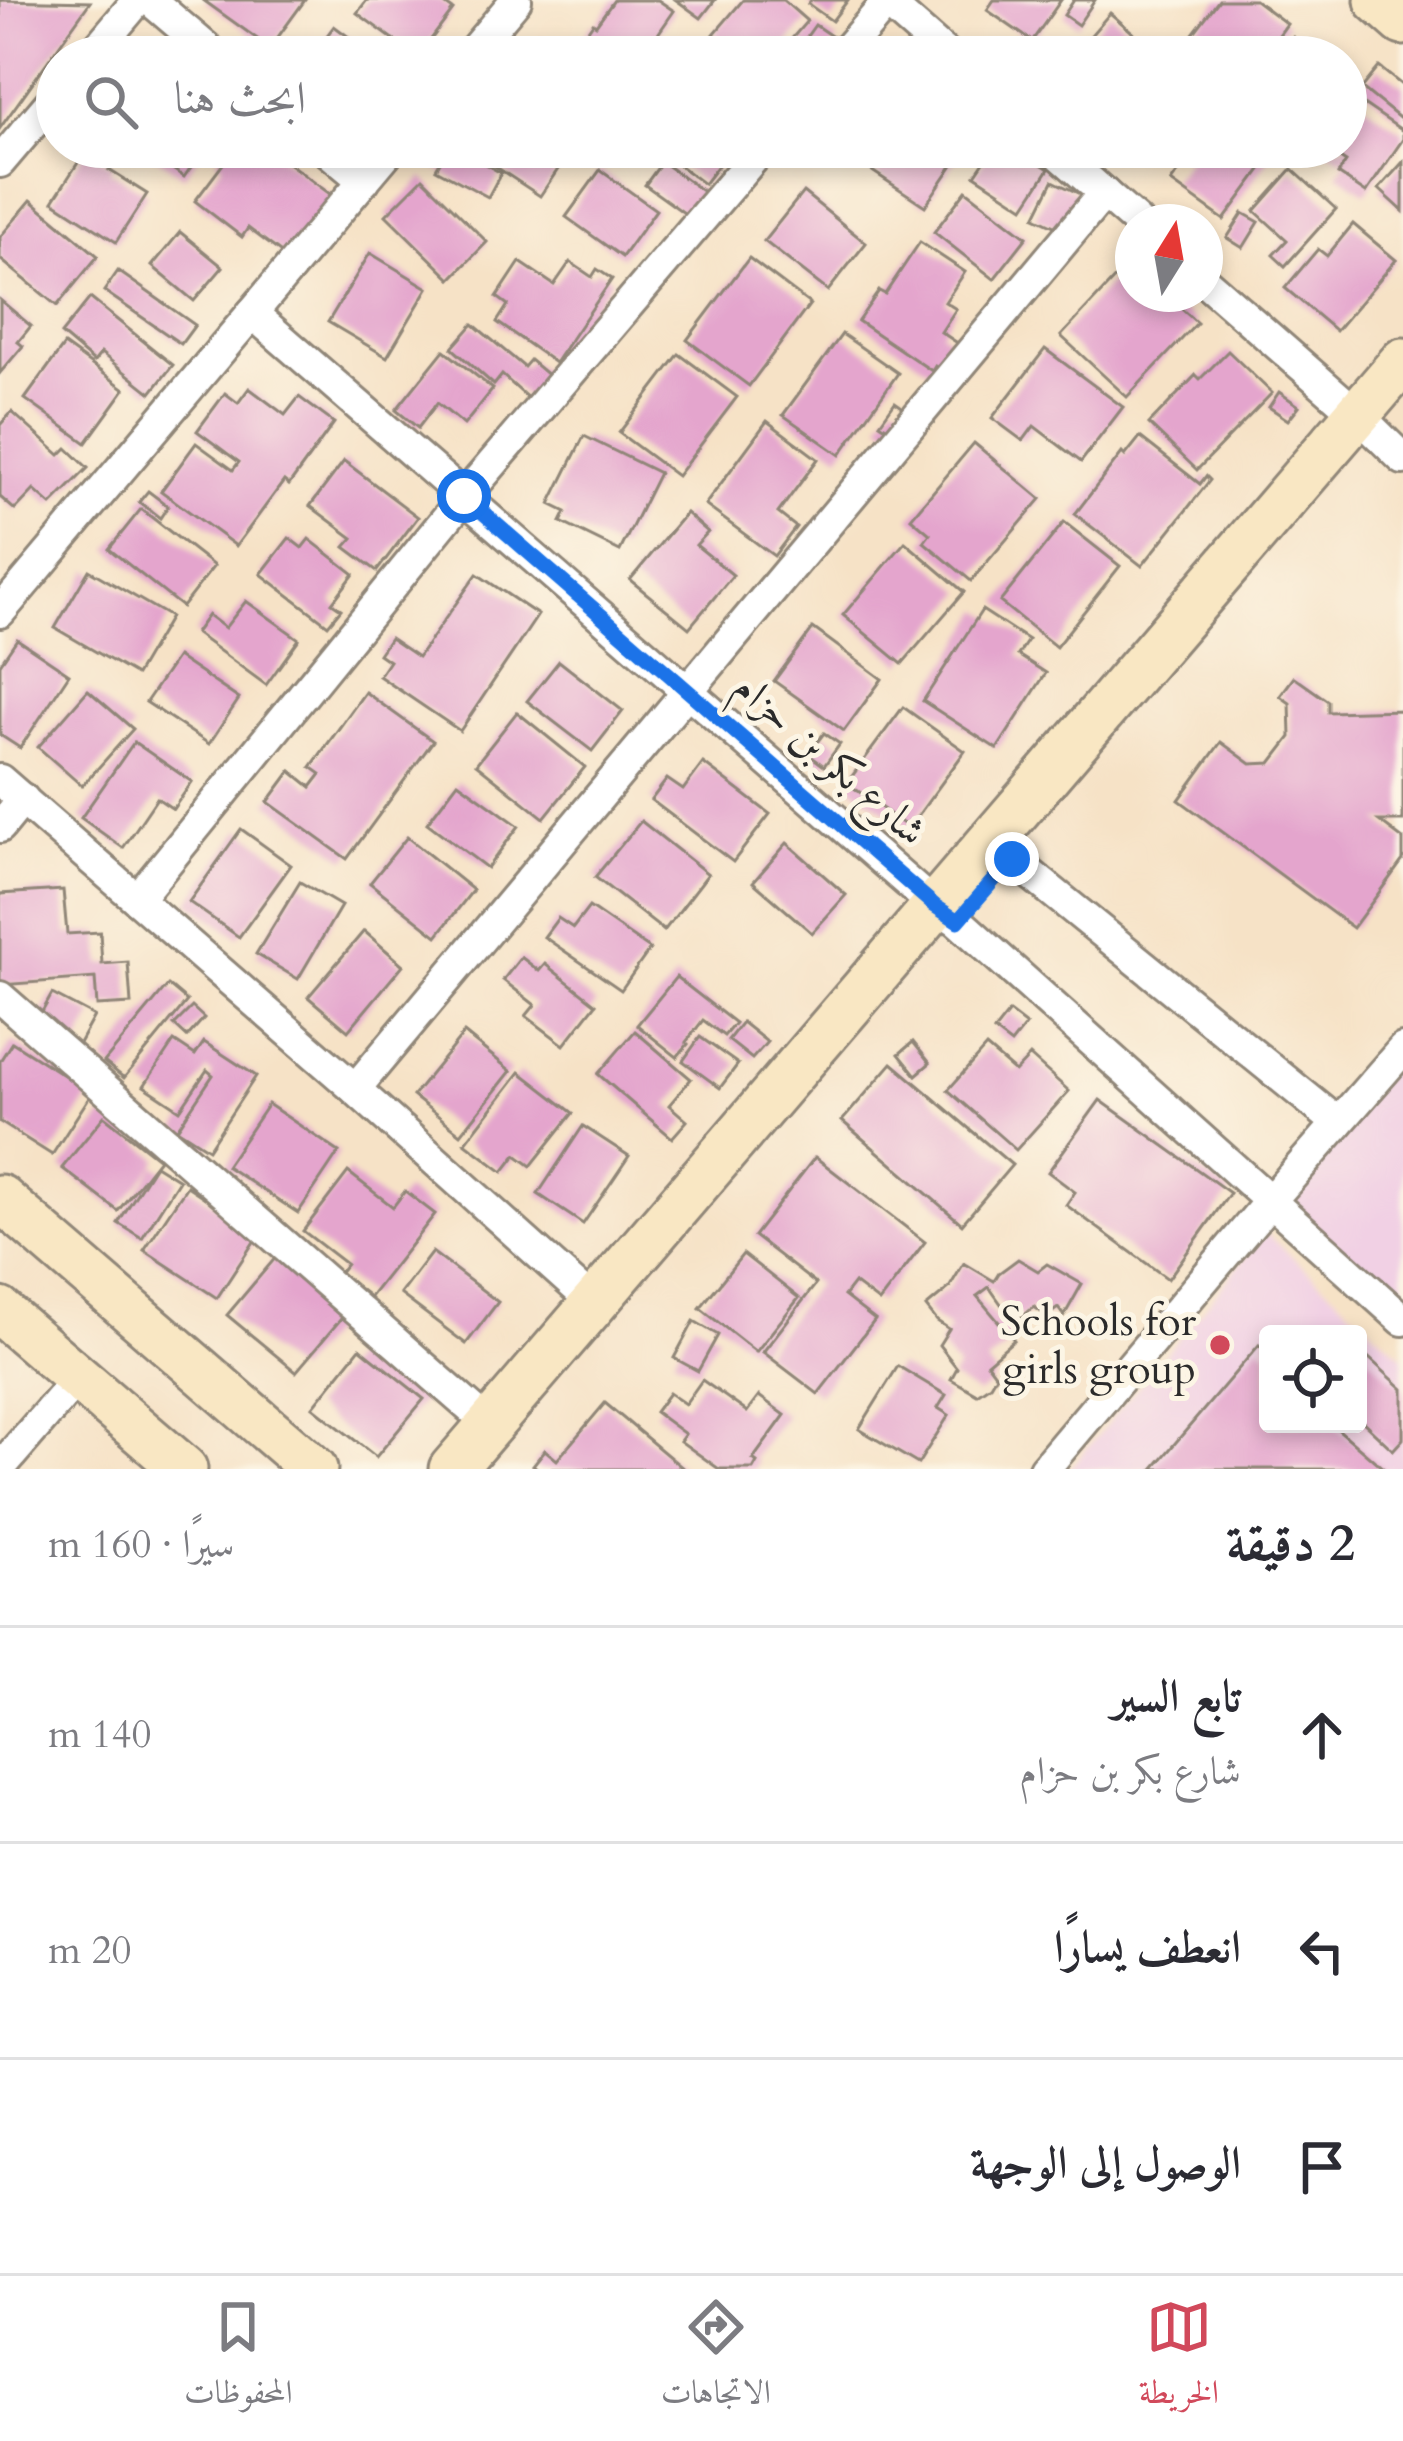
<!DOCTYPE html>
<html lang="ar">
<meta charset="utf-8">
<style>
body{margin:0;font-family:Cardo,Amiri,serif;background:#f2f2f3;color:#2b2b33;direction:rtl}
.controls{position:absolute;right:36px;bottom:36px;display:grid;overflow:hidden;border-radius:12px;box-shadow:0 6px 18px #0003}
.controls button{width:108px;height:108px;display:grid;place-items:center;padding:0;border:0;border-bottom:3px solid #e1e1e2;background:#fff;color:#2b2b33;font:60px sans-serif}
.compass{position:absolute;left:1115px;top:204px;width:108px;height:108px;border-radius:50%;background:#fff;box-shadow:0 6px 18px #0003;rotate:11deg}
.stop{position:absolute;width:36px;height:36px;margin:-27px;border:9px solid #1a73e8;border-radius:50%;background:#fff}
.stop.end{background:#1a73e8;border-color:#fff;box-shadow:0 3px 12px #0008}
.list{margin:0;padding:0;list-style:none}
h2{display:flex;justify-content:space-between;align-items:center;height:156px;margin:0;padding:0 48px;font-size:51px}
h2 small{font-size:39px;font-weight:400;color:#7c7c81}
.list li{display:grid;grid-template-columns:78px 1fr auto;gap:36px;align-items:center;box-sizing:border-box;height:216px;padding:0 48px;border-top:3px solid #e1e1e2}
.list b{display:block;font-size:45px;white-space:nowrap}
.list p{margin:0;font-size:39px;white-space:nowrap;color:#7c7c81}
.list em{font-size:39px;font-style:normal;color:#7c7c81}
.icon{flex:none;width:66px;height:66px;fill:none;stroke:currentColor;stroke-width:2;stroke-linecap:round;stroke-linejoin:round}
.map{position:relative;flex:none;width:1403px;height:1469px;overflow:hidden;direction:ltr}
.search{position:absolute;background:#fff;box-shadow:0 6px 18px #0003;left:36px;right:36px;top:36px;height:132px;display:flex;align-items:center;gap:30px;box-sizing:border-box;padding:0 42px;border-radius:66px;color:#7c7c81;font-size:45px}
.sheet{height:804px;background:#fff}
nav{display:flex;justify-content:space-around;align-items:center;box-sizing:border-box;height:168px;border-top:3px solid #e1e1e2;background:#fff;font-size:33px;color:#7c7c81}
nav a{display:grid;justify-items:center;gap:6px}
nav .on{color:#d1495b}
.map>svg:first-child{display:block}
.built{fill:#f1d0e4;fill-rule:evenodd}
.building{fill:#e4a5cd}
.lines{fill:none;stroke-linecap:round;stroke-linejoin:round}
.street-casing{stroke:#908678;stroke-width:36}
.secondary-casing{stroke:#908678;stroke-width:51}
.street{stroke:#fff;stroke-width:30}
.secondary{stroke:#f9e7c3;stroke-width:45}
.route{stroke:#1a73e8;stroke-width:15}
.poi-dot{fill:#d1495b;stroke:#fcf5e5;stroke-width:4.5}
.labels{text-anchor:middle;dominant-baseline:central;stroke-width:10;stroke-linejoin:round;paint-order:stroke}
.street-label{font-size:42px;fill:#2b2b2b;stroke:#fcf5e5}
.poi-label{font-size:42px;fill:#2b2b2b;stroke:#fcf5e5;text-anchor:end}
</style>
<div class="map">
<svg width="1403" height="1469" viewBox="0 0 1403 1469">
<rect width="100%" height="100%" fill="#fcf5e5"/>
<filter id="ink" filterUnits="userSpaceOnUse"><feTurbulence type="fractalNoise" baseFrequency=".00833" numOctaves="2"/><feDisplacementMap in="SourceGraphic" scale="24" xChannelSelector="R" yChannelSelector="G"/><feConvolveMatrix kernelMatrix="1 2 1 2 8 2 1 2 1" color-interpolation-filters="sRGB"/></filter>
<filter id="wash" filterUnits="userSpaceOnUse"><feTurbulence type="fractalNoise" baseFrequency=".004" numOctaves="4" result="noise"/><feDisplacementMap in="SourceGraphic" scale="48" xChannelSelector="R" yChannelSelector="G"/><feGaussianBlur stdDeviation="2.7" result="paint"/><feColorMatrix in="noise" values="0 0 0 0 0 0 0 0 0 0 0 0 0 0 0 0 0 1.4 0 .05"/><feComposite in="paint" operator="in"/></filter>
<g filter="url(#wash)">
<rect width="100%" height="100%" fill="#f6e2c6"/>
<!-- built -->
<g class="built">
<path d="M1403,1049V1319L1270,1201Z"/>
<path d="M1266,1233L1403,1356V1469H1070ZM1268,1334H1358V1424H1268Z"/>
</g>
<g id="blocks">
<!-- building -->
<g class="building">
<path d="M0,0L90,2L0,128Z"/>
<path d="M203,0H305L270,48Z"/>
<path d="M367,0H439L453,10L423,50L433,57H399L405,48L357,13Z"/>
<path d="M614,0H658L674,11L642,57H538L531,52L541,37L569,57L593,23L596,25Z"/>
<path d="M676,0H715L701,18Z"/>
<path d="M743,0H783L807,21L776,57H741L714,34Z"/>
<path d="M811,0H848L832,21L808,4Z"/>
<path d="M994,0H1061L1032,41L987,10Z"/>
<path d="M1074,0H1095L1078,25L1064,15Z"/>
<path d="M1219,0H1255L1287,24L1263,57H1213L1189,39Z"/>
<path d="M1110,13L1152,49L1145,57H1072Z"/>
<path d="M815,25L837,40L825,57H815L800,46Z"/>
<path d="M334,26L376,57H311Z"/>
<path d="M1293,37L1320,57H1279Z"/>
<path d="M1379,67L1403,86V121L1362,88Z"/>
<path d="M1349,94L1403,131V139L1366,193L1338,174L1346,162L1323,147H1346V98Z"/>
<path d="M141,147H205L184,177Z"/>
<path d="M226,147H267L334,197L288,258L248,228L242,237L195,201L223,164L216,160Z"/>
<path d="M449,147H454L501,173L488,197L436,169Z"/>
<path d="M466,147H573L540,196Z"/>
<path d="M655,147H732L704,184Z"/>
<path d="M844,147H965L925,206L842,151Z"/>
<path d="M994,147H1015L1049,169L1024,207L975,175Z"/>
<path d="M1197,147H1260L1271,156L1224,220L1171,182Z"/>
<path d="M87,149L113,166L109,170L147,194L116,242L53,201Z"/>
<path d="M662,162L708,195L691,218L645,185Z"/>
<path d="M1403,162V211L1379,189Z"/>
<path d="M1292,169L1336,209L1285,266L1273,255L1287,240L1255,211Z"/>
<path d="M600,170L656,210L622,257L566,217Z"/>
<path d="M423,178L487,242L451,279L386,215Z"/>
<path d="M1053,181L1086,197L1069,233L1035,217Z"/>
<path d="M966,190L1027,237L994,279L934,232Z"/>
<path d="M803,192L866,243L828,291L764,241Z"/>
<path d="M31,200L98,256L57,306L0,259V237Z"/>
<path d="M1243,213L1259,222L1243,248L1227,238Z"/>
<path d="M1353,224L1396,260L1336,331L1285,288L1318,249L1327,256Z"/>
<path d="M180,232L223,267L194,301L152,266Z"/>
<path d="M920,242L965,272L945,302L956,309L941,332L962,346L944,372L935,366L932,371L858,321L879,291L885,294Z"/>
<path d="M370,253L428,288L387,357L328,322Z"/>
<path d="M749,258L810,304L749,386L687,340Z"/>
<path d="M1133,259V294H1165L1197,323L1127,397L1061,336Z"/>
<path d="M520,262L554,285L570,262L592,277L597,269L612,279L555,363L497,322L508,305L497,297Z"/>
<path d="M118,271L195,325L181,344L104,291Z"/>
<path d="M90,298L173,365L151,393L101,353L94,362L61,334Z"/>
<path d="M0,300L31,326L18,342L23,346L0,373Z"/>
<path d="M473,324L524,367L530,360L549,376L529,399L502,375L494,385L452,348Z"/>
<path d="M842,334L898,373L840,455L783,415Z"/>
<path d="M64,345L125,389L86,443L25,399Z"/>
<path d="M1045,349L1123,407L1081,462L1034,426L1023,441L992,418Z"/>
<path d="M444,350L493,389L464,425L437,403L418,428L396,410Z"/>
<path d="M1228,351L1272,393L1197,470L1149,424L1196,375L1200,379Z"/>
<path d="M679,354L737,397L677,476L619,433Z"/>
<path d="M249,388L285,415L299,397L334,423L289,485L284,481L236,546L161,491L196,443L233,470L239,462L197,431L225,393L238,403Z"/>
<path d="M1279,392L1299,406L1288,420L1269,407Z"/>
<path d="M895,402L915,416L901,437L880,423Z"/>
<path d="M12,412L60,455L67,448L88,468L51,505L34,490L15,510L0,497V425Z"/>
<path d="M767,421L818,459L778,513L796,527L774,556L705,505Z"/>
<path d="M584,436L659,473L620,551L561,522L566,512L550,504Z"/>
<path d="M1140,437L1200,484L1206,476L1210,480L1142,566L1075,514L1122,453L1125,456Z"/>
<path d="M974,443L1041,499L971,581L924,542L930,534L911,518Z"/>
<path d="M344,461L418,517L377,571L345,547L353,538L310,506Z"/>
<path d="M148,491L168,506L160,518L139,502Z"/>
<path d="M141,509L214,566L182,607L109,549Z"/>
<path d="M686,513L708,532L696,545L733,575L689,628L630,580Z"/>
<path d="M1064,522L1120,566L1056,647L1000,602Z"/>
<path d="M289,538L302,548L309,539L354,574L332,603L341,609L328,625L261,574Z"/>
<path d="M905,542L964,592L902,664L843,615Z"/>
<path d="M89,570L170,617L136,675L55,628Z"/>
<path d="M477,574L538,615L460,731L379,676L389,661L379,654L390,638L418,657Z"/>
<path d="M246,601L299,639L266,685L195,633L208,615L225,628Z"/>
<path d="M982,610L1028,640L1018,655L1046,673L997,749L923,701Z"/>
<path d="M813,628L882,679L844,731L774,681Z"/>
<path d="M17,639L69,674L20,748L0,735V664Z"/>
<path d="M177,657L239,699L209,744L146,702Z"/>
<path d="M559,661L623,711L592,751L527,701Z"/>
<path d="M1294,677L1328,701V712L1403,710V821H1379L1403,839V860L1353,928L1179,800L1221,742L1251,764L1271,763L1291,737L1290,703L1280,696Z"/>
<path d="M88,690L133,729L82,786L38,747Z"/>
<path d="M365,692L433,741L347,859L268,802L291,771L311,787L321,774L311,767Z"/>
<path d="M903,707L965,751L909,828L847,783Z"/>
<path d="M517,712L585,767L544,818L476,764Z"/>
<path d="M824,733L840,744L824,766L808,754Z"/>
<path d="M134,742L192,782L173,809L157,798L123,848L81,818Z"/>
<path d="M703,763L770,814L733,862L651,800L667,779L683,790Z"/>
<path d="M458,782L519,826L487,868L427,823Z"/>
<path d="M641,821L708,874L664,931L595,877Z"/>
<path d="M241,829L291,865L239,937L189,902Z"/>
<path d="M407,837L473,890L437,936L370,883Z"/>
<path d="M787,843L846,895L812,933L753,882Z"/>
<path d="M300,882L341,906L298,979L256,954Z"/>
<path d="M63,890L67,934L100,932L102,964L128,962L131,1004L97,1006L95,978L0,985V894Z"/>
<path d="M589,907L650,949L621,990L544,937L558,918L573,928Z"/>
<path d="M364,931L403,965L348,1031L308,997Z"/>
<path d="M521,957L539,971L545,964L596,1004L564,1045L526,1016L535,1005L503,980Z"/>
<path d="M676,977L735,1023L724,1036L703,1020L686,1042L688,1044L677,1057L637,1025Z"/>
<path d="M168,985L187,1001L124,1078L104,1062Z"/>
<path d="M52,994L94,1016L78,1045L36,1023Z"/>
<path d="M192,1007L204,1018L187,1037L174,1025Z"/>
<path d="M1009,1012L1026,1025L1011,1044L994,1031Z"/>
<path d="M742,1022L767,1042L752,1059L728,1040Z"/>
<path d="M635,1031L691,1079L669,1105L687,1121L672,1138L598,1074Z"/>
<path d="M464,1033L511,1071L461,1134L413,1096Z"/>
<path d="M700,1037L738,1064L720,1088L683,1061Z"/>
<path d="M174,1041L195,1055L204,1042L256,1076L208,1149L177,1129L213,1075L207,1070L180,1110L144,1086Z"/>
<path d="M12,1042L92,1093L52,1155L0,1122V1061Z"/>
<path d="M913,1042L930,1063L916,1075L899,1054Z"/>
<path d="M986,1047L1015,1072L1030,1056L1069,1091L1016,1150L948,1090Z"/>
<path d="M892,1063L1012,1165L962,1224L842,1121Z"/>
<path d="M520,1072L573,1113L531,1166L516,1155L503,1172L465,1143Z"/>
<path d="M1100,1100L1230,1193L1168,1279L1066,1205L1075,1192L1048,1172Z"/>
<path d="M268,1104L339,1152L298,1213L226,1166Z"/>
<path d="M104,1116L159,1159L118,1211L62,1168Z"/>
<path d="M583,1126L629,1156L583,1224L538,1194Z"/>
<path d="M815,1157L925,1242L879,1302L854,1283L844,1296L875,1320L818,1394L763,1352L816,1284L754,1236Z"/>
<path d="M155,1165L179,1180L142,1238L118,1223Z"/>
<path d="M348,1172L393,1207L405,1191L435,1214L370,1297L339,1273L346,1264L303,1231Z"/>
<path d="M187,1186L259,1234L217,1298L144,1250Z"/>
<path d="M432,1252L498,1302L466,1344L400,1294Z"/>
<path d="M743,1254L799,1298L756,1352L700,1308Z"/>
<path d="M277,1256L346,1313L296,1372L227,1315Z"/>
<path d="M1018,1259L1038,1271L1047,1264L1082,1284L1064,1316L1058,1308L1047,1316L1034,1307L1021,1318L1004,1308L989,1287L977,1296L1014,1340L987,1363L996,1375L990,1385L977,1394L951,1379L957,1368L939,1345L949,1329L937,1321L926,1307L949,1288L964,1263L994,1281L999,1273Z"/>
<path d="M694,1321L718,1335L698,1371L674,1358Z"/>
<path d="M1259,1345L1268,1353V1424H1332L1384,1469H1153Z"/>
<path d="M360,1348L424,1399L376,1457L313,1407Z"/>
<path d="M1358,1348L1403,1389V1439L1393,1450L1358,1417Z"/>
<path d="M898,1366L946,1395L938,1408L949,1415L918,1464L859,1429Z"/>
<path d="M702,1380L747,1412L759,1396L785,1415L753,1459L757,1462L753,1469H719L680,1441L685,1434L655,1412L669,1393L685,1404Z"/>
<path d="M605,1403L684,1469H538L533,1465L545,1450L557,1460Z"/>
</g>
</g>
</g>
<g filter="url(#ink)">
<use href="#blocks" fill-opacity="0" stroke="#908678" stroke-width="3"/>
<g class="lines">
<defs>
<g id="street">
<path d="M150,0L217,57"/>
<path d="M884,0L949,57"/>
<path d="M90,57L138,0"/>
<path d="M468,57L516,0"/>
<path d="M840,57L887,3"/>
<path d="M323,147L364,181"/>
<path d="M1051,147L1137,222"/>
<path d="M0,162L57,95"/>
<path d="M1205,281L1357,414L1403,459"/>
<path d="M252,313L935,906L958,921L1403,1320"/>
<path d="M0,612L392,147"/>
<path d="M0,780L355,1089L594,1303"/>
<path d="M0,827L23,799"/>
<path d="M1012,859L1338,1123"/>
<path d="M137,899L464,497L763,147"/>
<path d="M0,997L490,1425"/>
<path d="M355,1089L1104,193"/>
<path d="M0,1468L77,1379"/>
<path d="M1044,1469L1270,1201L1403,1049"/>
</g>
<g id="secondary">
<path d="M1378,0L1403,22"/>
<path d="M0,1198L314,1469"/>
<path d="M0,1311L184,1469"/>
<path d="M452,1469L1403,361"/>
</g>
</defs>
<!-- street casing -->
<use href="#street" class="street-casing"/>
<!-- secondary casing -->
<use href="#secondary" class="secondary-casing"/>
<!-- street -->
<use href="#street" class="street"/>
<!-- secondary -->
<use href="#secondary" class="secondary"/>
</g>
</g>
<g class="lines" filter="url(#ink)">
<!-- route -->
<path class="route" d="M464,496L935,906L958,921L1012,859"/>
</g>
<!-- markers -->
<circle class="poi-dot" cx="1220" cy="1345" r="12"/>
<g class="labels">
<!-- street labels -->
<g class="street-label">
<text transform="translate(830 759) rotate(41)">شارع بكر بن حزام</text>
</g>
<!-- poi labels -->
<g class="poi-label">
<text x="1196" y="1321">Schools for<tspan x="1196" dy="48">girls group</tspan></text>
</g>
</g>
</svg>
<div class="controls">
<button><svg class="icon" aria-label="locate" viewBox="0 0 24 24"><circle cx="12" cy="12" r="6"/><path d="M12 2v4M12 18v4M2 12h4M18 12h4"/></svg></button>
</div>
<svg class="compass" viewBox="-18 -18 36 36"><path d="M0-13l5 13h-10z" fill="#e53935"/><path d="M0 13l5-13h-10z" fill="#7c7c81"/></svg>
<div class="stop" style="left:464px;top:496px"></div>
<div class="stop end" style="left:1012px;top:859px"></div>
<div class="search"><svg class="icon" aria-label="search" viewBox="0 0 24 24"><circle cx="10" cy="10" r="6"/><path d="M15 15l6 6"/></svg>ابحث هنا</div>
</div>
<section class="sheet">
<h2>2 دقيقة<small>سيرًا · 160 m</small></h2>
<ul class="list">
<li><svg class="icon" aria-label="ahead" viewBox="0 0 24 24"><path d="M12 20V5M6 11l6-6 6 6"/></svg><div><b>تابع السير</b><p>شارع بكر بن حزام</p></div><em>140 m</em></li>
<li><svg class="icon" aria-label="left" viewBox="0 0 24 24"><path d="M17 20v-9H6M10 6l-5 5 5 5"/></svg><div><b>انعطف يسارًا</b></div><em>20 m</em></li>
<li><svg class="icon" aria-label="arrive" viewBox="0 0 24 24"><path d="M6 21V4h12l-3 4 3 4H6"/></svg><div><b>الوصول إلى الوجهة</b></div></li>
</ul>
</section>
<nav>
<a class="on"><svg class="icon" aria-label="map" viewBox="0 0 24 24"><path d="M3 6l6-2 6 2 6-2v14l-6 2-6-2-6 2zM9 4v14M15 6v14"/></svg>الخريطة</a>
<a><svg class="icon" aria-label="directions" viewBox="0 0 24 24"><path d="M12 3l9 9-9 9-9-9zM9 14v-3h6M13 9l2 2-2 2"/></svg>الاتجاهات</a>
<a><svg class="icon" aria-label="saved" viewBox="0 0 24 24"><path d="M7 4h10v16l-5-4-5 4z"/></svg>المحفوظات</a>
</nav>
